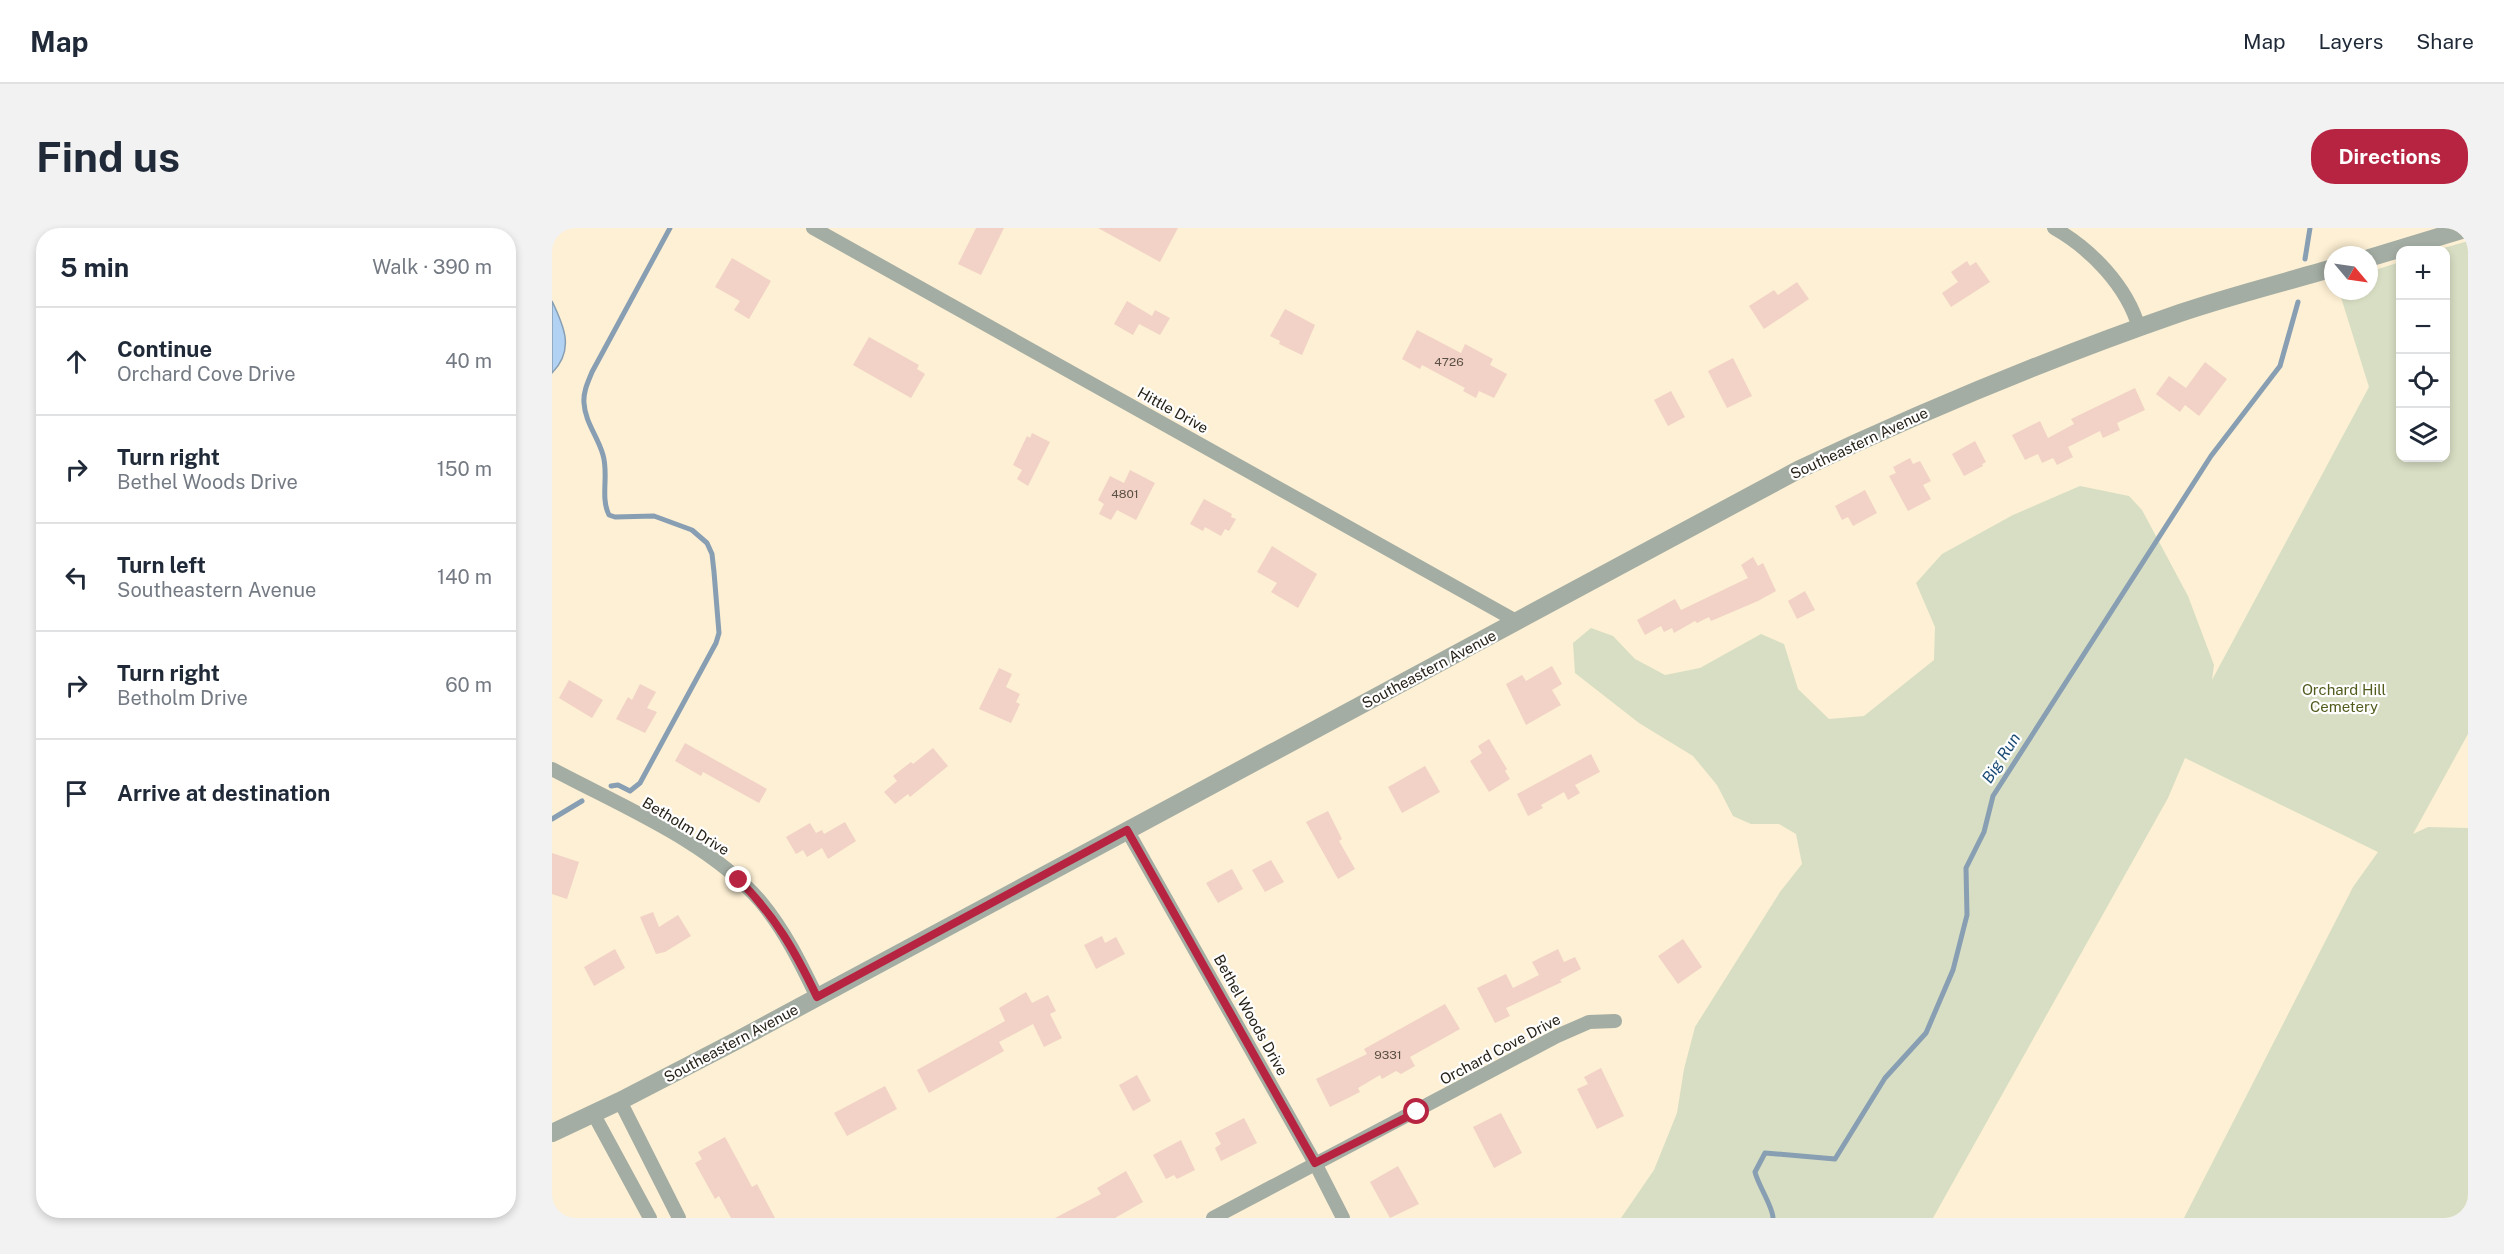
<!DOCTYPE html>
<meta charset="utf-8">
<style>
body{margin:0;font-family:"Public Sans",sans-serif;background:#f2f2f3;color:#1f2937}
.controls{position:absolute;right:18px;top:18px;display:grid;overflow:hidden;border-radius:12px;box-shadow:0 3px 9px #0003}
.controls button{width:54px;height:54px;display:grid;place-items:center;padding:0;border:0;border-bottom:2px solid #e0e1e3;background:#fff;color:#1f2937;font:30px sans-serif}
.compass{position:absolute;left:1772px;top:18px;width:54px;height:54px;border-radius:50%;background:#fff;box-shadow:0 3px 9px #0003;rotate:119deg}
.stop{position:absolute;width:18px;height:18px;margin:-14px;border:4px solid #b62441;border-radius:50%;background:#fff}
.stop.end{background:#b62441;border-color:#fff;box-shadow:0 2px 6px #0008}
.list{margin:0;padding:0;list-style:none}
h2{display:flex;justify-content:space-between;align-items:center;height:78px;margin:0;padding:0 24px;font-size:26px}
h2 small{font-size:20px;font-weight:400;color:#747a83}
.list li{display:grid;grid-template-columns:39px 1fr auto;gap:18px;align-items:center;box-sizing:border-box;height:108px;padding:0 24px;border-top:2px solid #e0e1e3}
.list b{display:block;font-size:22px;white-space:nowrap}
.list p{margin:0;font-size:20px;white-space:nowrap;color:#747a83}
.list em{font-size:20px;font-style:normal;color:#747a83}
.icon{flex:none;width:33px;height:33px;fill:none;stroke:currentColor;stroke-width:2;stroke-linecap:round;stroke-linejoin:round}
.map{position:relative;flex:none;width:1916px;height:990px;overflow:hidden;border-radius:24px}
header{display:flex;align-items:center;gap:36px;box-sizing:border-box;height:84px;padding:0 30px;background:#fff;border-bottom:2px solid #e0e1e3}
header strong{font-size:28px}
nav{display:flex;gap:33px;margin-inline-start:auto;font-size:21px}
.intro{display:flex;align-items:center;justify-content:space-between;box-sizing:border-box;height:144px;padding:0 36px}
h1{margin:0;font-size:42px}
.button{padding:15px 27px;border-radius:24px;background:#b62441;color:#fff;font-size:21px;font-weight:700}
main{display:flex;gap:36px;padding:0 36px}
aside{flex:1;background:#fff;border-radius:24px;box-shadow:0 3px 9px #0003}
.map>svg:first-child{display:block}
.green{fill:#d7dec3}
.water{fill:#b1d2f3;stroke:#889eb2;stroke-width:1.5}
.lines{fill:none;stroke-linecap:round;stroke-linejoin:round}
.stream{stroke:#889eb2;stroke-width:5}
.building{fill:#f2d2c6}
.minor{stroke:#a4ada3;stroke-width:14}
.tertiary{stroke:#a4ada3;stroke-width:18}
.route{stroke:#b62441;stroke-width:8}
.labels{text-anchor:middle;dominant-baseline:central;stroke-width:4.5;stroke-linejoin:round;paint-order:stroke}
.number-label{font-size:12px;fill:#5a4f44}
.street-label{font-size:15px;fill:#282319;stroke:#fefefe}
.park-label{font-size:15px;fill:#515c1d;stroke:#fefefe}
.water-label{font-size:16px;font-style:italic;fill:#1b4b75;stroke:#fefefe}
</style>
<header>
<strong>Map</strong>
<nav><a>Map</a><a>Layers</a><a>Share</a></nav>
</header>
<div class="intro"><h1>Find us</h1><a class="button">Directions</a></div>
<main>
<aside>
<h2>5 min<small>Walk · 390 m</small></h2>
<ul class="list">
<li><svg class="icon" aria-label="ahead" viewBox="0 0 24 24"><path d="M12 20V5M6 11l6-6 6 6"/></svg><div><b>Continue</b><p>Orchard Cove Drive</p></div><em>40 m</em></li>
<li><svg class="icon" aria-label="right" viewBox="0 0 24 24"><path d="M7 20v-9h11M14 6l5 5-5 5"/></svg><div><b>Turn right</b><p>Bethel Woods Drive</p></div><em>150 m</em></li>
<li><svg class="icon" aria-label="left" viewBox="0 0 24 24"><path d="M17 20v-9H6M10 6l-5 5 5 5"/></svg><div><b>Turn left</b><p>Southeastern Avenue</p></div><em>140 m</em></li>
<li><svg class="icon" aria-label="right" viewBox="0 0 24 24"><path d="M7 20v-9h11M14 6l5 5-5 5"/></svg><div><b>Turn right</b><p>Betholm Drive</p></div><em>60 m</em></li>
<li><svg class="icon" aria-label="arrive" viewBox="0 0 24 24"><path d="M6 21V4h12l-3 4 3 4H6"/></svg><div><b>Arrive at destination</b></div></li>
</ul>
</aside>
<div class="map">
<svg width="1916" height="990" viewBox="0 0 1916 990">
<rect width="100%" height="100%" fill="#fdf0d4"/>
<!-- green -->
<path class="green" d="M1916,13V506L1861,606L1876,599L1916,600V990H1632L1801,659L1826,624L1633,530L1616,570L1381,990H1069L1102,942L1125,885L1132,841L1143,799L1228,664L1250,636L1244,606L1227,596H1199L1181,588L1165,557L1141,528L1087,495L1023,445L1021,415L1039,400L1061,408L1083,431L1113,447L1148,440L1209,406L1232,416L1246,461L1277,491L1312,488L1382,432L1383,399L1364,355L1390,326L1461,287L1528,258L1577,268L1590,282L1636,368L1662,437L1660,452L1817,159L1787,63H1817V44L1848,34V230H1894V22H1885Z"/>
<!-- water -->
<path class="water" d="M0,73C12,98 23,122 0,145Z"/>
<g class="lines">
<!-- stream -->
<g class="stream">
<path d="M1753,31L1758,0"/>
<path d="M59,558L66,557L78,563L88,555L164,415L167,405L162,344L160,326L155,315L140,302L102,288L63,289L57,287C48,269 57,247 51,227C46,209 33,194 32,175C31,164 36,154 40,144L118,0"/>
<path d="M0,591L30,573"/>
<path d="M1221,990C1221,979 1206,957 1203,944L1213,925L1283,931L1333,850L1374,805L1401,742L1415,687L1414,640L1432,604L1441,568L1659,228L1728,138L1746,74"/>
</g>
</g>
<!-- building -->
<g class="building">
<path d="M424,0H452L429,47L406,36Z"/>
<path d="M546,0H626L608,34Z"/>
<path d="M180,30L219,53L197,91L182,82L188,73L163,59Z"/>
<path d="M1415,33L1418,38L1424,34L1438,54L1399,79L1390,65L1406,54L1399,44Z"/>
<path d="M1245,54L1257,71L1212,101L1197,78L1222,62L1226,67Z"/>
<path d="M575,73L600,88L603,82L618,90L608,107L587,96L581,107L562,96Z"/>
<path d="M733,81L763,97L750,127L727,116L728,113L718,108Z"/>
<path d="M865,102L909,125L913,116L941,131L938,137L955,146L942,170L927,163L924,170L911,163L913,160L870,137L868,141L850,131Z"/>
<path d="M317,109L367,137L365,141L373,146L359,170L301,137Z"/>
<path d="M1181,130L1200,168L1175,180L1156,143Z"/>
<path d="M1653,134L1675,151L1647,188L1633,177L1628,184L1604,166L1617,148L1634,160Z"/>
<path d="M1583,160L1593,182L1565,195L1568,202L1551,210L1548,203L1516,219L1521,229L1505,237L1501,230L1490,235L1486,226L1473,232L1460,207L1488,193L1496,210L1522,196L1519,191Z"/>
<path d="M1119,163L1133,189L1116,198L1102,172Z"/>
<path d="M480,205L498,214L476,258L465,251L470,242L461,237L475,208L478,210Z"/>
<path d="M1423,213L1434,234L1430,236L1431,238L1412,248L1400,226Z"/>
<path d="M1358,230L1361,236L1368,233L1379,253L1371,257L1379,271L1356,283L1337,248L1344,245L1341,239Z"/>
<path d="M578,242L603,255L584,292L565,282L559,292L547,286L552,276L546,272L558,248L572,255Z"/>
<path d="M1313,262L1325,285L1301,298L1296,289L1290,292L1283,278Z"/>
<path d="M652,271L680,286L679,289L684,291L677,303L673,301L669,308L653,299L651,303L638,296Z"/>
<path d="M720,318L765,346L746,380L719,364L725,355L705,344Z"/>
<path d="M1201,329L1206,338L1211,335L1224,363L1206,373L1159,393L1157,389L1145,395L1143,393L1122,405L1120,400L1112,404L1109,398L1093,407L1085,392L1123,371L1129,382L1196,350L1189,337Z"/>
<path d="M1253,363L1263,382L1245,391L1236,373Z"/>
<path d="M1000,438L1010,456L1000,462L1009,477L974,497L954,456L970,447L974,453Z"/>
<path d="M447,440L460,446L454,459L468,466L464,474L468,476L459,495L427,481Z"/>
<path d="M17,452L51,472L40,490L7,470Z"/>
<path d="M88,456L104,464L95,480L105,484L93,505L64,491L76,469L80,472Z"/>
<path d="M937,511L955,541L953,543L958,551L937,564L918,533L930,525L926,518Z"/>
<path d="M133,515L215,561L207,575L151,544L149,548L123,533Z"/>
<path d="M381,520L396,538L358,569L356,566L343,576L332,564L345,553L341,548L359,534L361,536Z"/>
<path d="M1039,526L1048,544L1023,557L1028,565L1016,572L1012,564L989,577L991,580L976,588L965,566Z"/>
<path d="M873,538L888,564L850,585L836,559Z"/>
<path d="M776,583L790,611L787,613L803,641L786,651L754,594Z"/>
<path d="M293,594L304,613L276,631L270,620L255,629L251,622L244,626L234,609L258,595L264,605L270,602L272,606Z"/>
<path d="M0,625L27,634L15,671L0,666Z"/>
<path d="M719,632L732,654L713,664L700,642Z"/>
<path d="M680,641L691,661L666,675L654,655Z"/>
<path d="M101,684L107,699L126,687L139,708L113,724L104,726L88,689Z"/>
<path d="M550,708L553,715L564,709L573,726L544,741L532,717Z"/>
<path d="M1131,711L1150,739L1126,756L1106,728Z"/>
<path d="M63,721L73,740L42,758L32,739Z"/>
<path d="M1006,721L1012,734L1023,729L1029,741L1008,752L1010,754L954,780L958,788L943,795L925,760L954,746L961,760L987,747L980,734Z"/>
<path d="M474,764L480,775L496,767L504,783L498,786L510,810L492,819L481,796L447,814L452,823L377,865L365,842L453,793L447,780Z"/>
<path d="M893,776L908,801L858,829L863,838L849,846L844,843L830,851L828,847L806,860L808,864L778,879L764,851L815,826L812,821Z"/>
<path d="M1049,840L1072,888L1045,901L1025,861L1036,856L1032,849Z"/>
<path d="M585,847L599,873L581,883L567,857Z"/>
<path d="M333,858L345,881L295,908L282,885Z"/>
<path d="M949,885L970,925L942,940L921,899Z"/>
<path d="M692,890L705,915L669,933L663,920L669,916L663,905Z"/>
<path d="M173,909L200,959L205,956L223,990H179L167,968L163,971L143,935L150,931L146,924Z"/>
<path d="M629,912L643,942L625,951L622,947L614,951L601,927Z"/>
<path d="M846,938L867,976L838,990L818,954Z"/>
<path d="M574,943L591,974L563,990H503L549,966L545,960Z"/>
</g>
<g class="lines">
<!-- minor -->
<g class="minor">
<path d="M261,0L966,394"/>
<path d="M1502,0C1539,21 1575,58 1587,100"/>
<path d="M0,541C69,578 158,614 209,674C233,703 249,736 265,769"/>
<path d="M575,602L763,935L791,990"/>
<path d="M68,873L127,990"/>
<path d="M41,885L98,990"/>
<path d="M661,990L1005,808L1037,794L1063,793"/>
</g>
<!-- tertiary -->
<g class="tertiary">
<path d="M1817,30L1916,0"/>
<path d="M0,905L68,873L184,813L1246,242C1371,183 1498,130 1628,85C1678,68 1730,55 1781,40"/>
</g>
</g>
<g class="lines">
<!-- route -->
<path class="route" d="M187,652C223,688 243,723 265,769L575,602L763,935L865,884"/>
</g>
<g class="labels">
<!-- number labels -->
<g class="number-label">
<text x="897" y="134">4726</text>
<text x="573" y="266">4801</text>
<text x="836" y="827">9331</text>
</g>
<!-- street labels -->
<g class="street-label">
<text transform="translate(621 182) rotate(29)">Hittle Drive</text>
<text transform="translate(1307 215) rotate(-25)">Southeastern Avenue</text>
<text transform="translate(877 441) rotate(-28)">Southeastern Avenue</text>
<text transform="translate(134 598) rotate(31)">Betholm Drive</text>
<text transform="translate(699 787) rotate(61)">Bethel Woods Drive</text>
<text transform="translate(179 815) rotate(-28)">Southeastern Avenue</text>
<text transform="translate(948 821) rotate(-28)">Orchard Cove Drive</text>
</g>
<!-- park labels -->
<g class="park-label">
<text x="1792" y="461">Orchard Hill<tspan x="1792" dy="17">Cemetery</tspan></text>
</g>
<!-- water labels -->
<g class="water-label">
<text transform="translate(1449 530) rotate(-57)">Big Run</text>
</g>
</g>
</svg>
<div class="controls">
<button>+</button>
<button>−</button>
<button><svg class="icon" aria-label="locate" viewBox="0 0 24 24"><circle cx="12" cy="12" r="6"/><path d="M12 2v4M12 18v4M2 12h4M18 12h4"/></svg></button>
<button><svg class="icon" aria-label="layers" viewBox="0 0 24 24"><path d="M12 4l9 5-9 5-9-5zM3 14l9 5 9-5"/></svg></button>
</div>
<svg class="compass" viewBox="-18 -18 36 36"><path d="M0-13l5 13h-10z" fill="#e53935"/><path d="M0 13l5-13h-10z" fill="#747a83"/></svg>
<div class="stop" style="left:865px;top:884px"></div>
<div class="stop end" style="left:187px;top:652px"></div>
</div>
</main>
